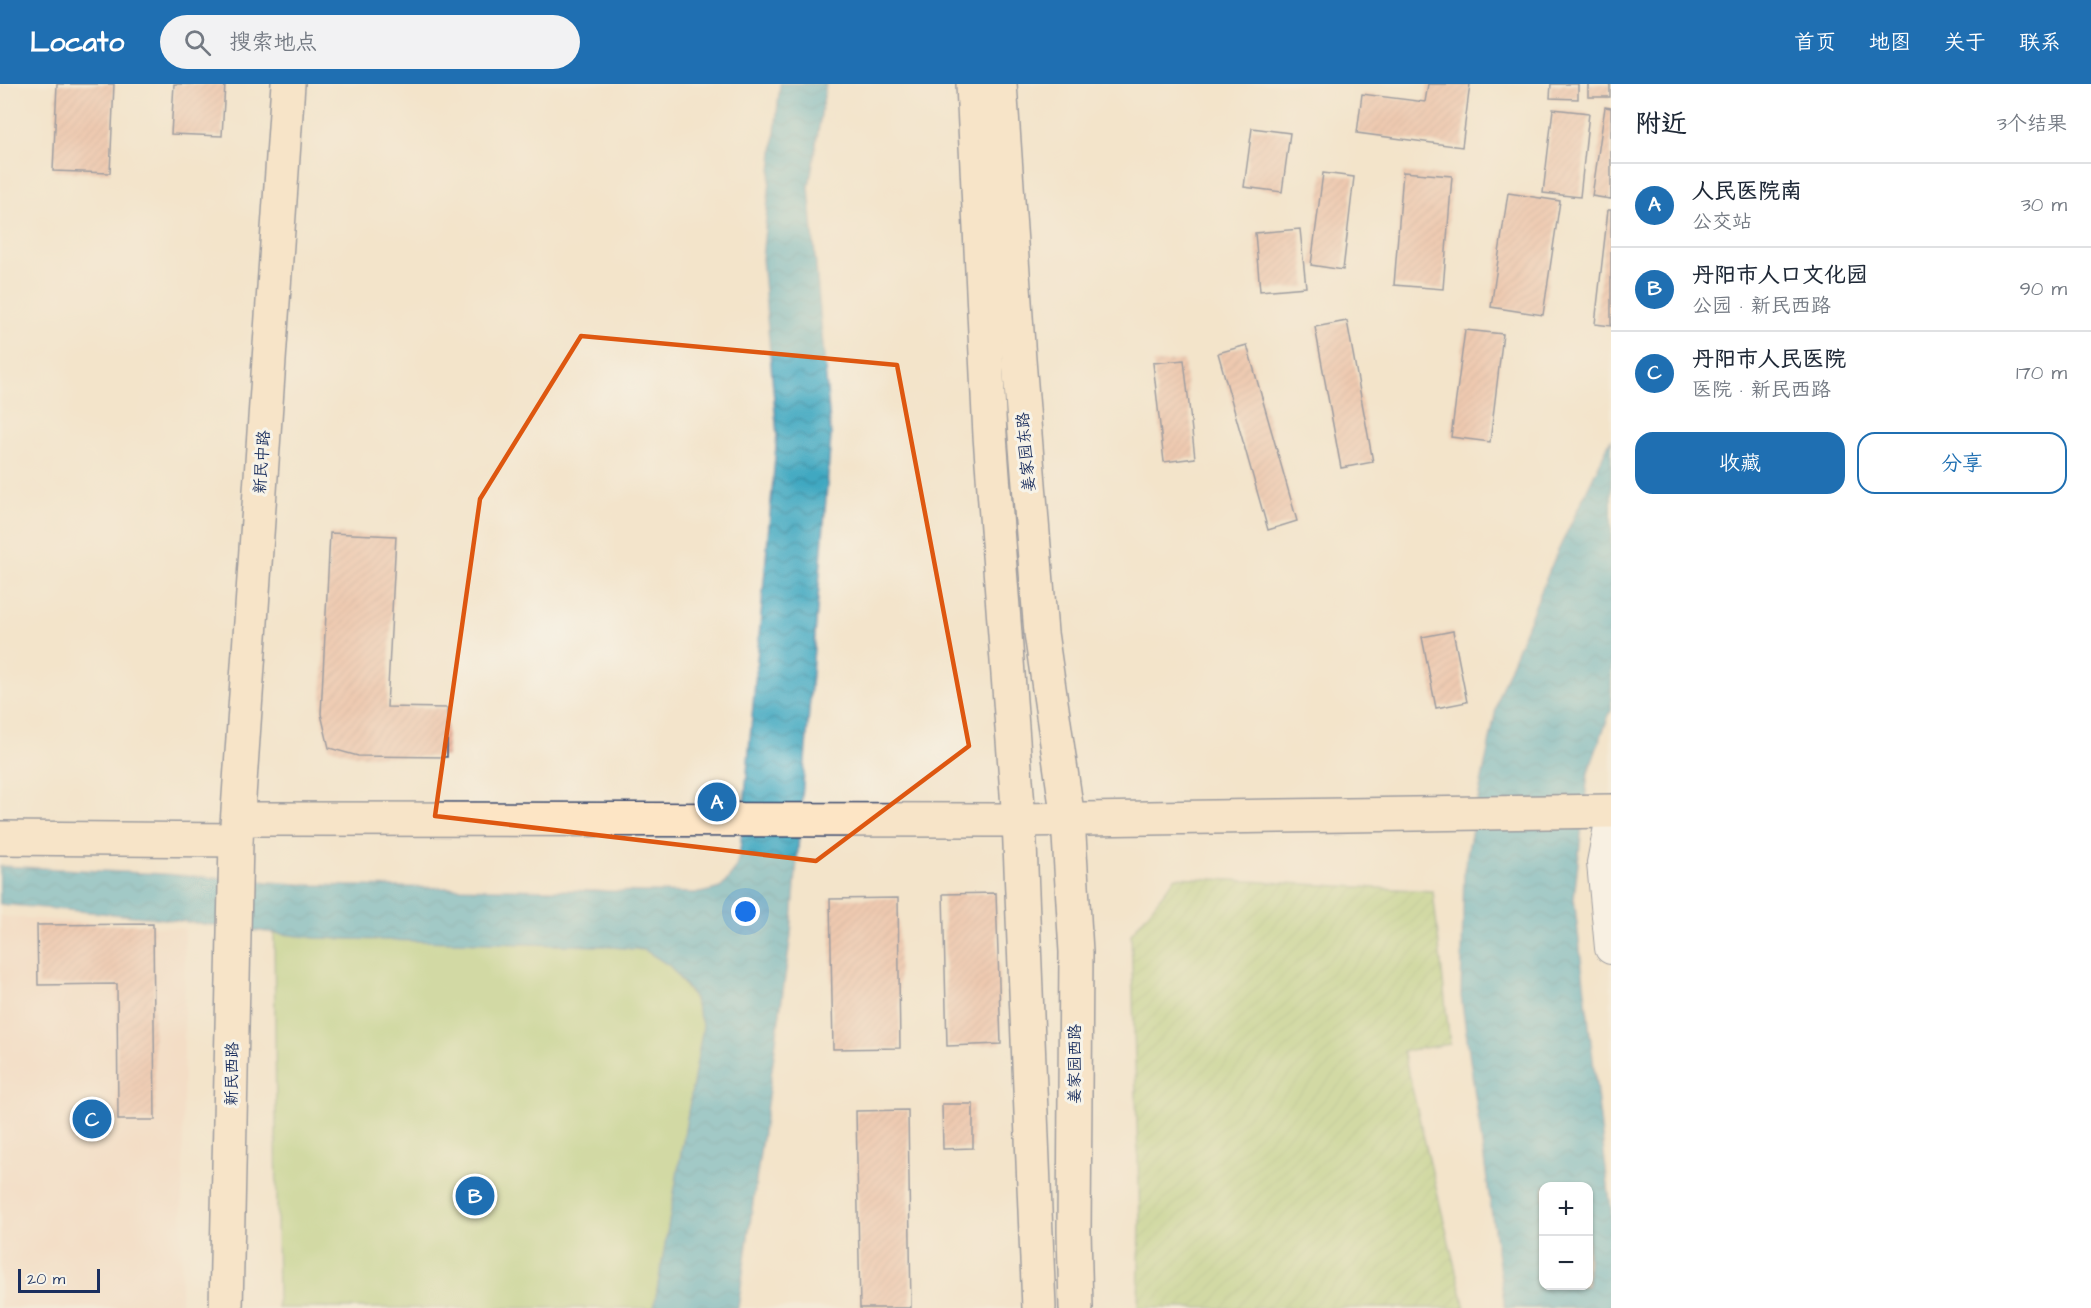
<!DOCTYPE html>
<html lang="zh">
<meta charset="utf-8">
<style>
body{margin:0;font-family:"Architects Daughter","LXGW WenKai TC",sans-serif;background:#f2f2f3;color:#1f2937}
.controls{position:absolute;right:18px;bottom:18px;display:grid;overflow:hidden;border-radius:12px;box-shadow:0 2px 4px #0004}
.controls button{width:54px;height:54px;display:grid;place-items:center;padding:0;border:0;border-bottom:2px solid #e0e1e3;background:#fff;color:#1f2937;font:30px sans-serif}
.scale{position:absolute;left:18px;bottom:15px;width:82px;box-sizing:border-box;padding-left:6px;border:3px solid #1b2f5e;border-top:0;font-size:16px;line-height:21px;white-space:nowrap;color:#1b2f5e;-webkit-text-stroke:4px #f7f3e8;paint-order:stroke}
.you{position:absolute;left:746px;top:828px;width:21px;height:21px;margin:-15px;border:4px solid #fff;border-radius:50%;background:#1a73e8;box-shadow:0 0 0 9px #1a73e833}
.badge{display:grid;place-items:center;width:39px;height:39px;border-radius:50%;background:#1f6fb2;color:#fff;font-size:20px;font-weight:700}
.pin{position:absolute;translate:-50% -50%;border:3px solid #fff;box-shadow:0 2px 6px #0006}
.list{margin:0;padding:0;list-style:none}
h2{display:flex;justify-content:space-between;align-items:center;height:78px;margin:0;padding:0 24px;font-size:26px}
h2 small{font-size:20px;font-weight:400;color:#747a83}
.list li{display:grid;grid-template-columns:39px 1fr auto;gap:18px;align-items:center;box-sizing:border-box;height:84px;padding:0 24px;border-top:2px solid #e0e1e3}
.list b{display:block;font-size:22px;white-space:nowrap}
.list p{margin:0;font-size:20px;white-space:nowrap;color:#747a83}
.list em{font-size:20px;font-style:normal;color:#747a83}
.actions{display:flex;gap:12px;padding:18px 24px}
.actions a{flex:1;padding:14px 0;border:2px solid #1f6fb2;border-radius:18px;text-align:center;font-size:21px;color:#1f6fb2}
.actions .main{background:#1f6fb2;color:#fff}
.icon{flex:none;width:33px;height:33px;fill:none;stroke:currentColor;stroke-width:2;stroke-linecap:round;stroke-linejoin:round}
.map{position:relative;flex:none;width:1611px;height:1224px;overflow:hidden}
header{display:flex;align-items:center;gap:36px;box-sizing:border-box;height:84px;padding:0 30px;background:#1f6fb2;color:#fff}
header strong{font-size:28px}
nav{display:flex;gap:33px;margin-inline-start:auto;font-size:21px}
.search{width:420px;height:54px;background:#f2f2f3;display:flex;align-items:center;gap:15px;box-sizing:border-box;padding:0 21px;border-radius:33px;color:#747a83;font-size:22px}
main{display:flex}
aside{flex:1;background:#fff}
.map>svg:first-child{display:block}
.built{fill:#f3d4be}
.park{fill:#aacd76;stroke:#627e6a;stroke-width:1.5}
.garden{fill:url(#garden-furrows);stroke:#627e6a;stroke-width:1.5}
.water{fill:url(#water-waves);stroke:#2e6c90;stroke-width:1.5;fill-rule:evenodd}
.building{fill:url(#building-hatch)}
.lines{fill:none;stroke-linecap:round;stroke-linejoin:round}
.street-casing{stroke:#3b4a6e;stroke-width:34}
.secondary-casing{stroke:#3b4a6e;stroke-width:36}
.street{stroke:#fff;stroke-width:32}
.secondary{stroke:#fde5c5;stroke-width:33}
.marked{fill:none;stroke:#de5710;stroke-width:4.5;stroke-linejoin:round}
.labels{text-anchor:middle;dominant-baseline:central;stroke-width:6;stroke-linejoin:round;paint-order:stroke}
.street-label{font-size:16px;fill:#1b2f5e;stroke:#f7f3e8}
</style>
<header>
<strong>Locato</strong>
<div class="search"><svg class="icon" aria-label="search" viewBox="0 0 24 24"><circle cx="10" cy="10" r="6"/><path d="M15 15l6 6"/></svg>搜索地点</div>
<nav><a>首页</a><a>地图</a><a>关于</a><a>联系</a></nav>
</header>
<main>
<div class="map">
<svg width="1611" height="1224" viewBox="0 0 1611 1224">
<defs>
<pattern id="garden-furrows" width="10" height="10" patternUnits="userSpaceOnUse" patternTransform="scale(1.5)"><rect width="10" height="10" fill="#aacd76"/><path d="M-1 1l2-2M0 10L10 0M9 11l2-2" fill="none" stroke="#92b068"/></pattern>
<pattern id="water-waves" width="16" height="10" patternUnits="userSpaceOnUse" patternTransform="scale(1.5)"><rect width="16" height="10" fill="#40a8c1"/><path d="M0 5q4-4 8 0t8 0" fill="none" stroke="#3589a0"/></pattern>
<pattern id="building-hatch" width="6" height="6" patternUnits="userSpaceOnUse" patternTransform="scale(1.5)"><rect width="6" height="6" fill="#e9a990"/><path d="M-1 1l2-2M0 6l6-6M5 7l2-2" fill="none" stroke="#bc8a79"/></pattern>
</defs>
<rect width="100%" height="100%" fill="#f7f3e8"/>
<filter id="ink" filterUnits="userSpaceOnUse"><feTurbulence type="fractalNoise" baseFrequency=".0167" numOctaves="2"/><feDisplacementMap in="SourceGraphic" scale="12" xChannelSelector="R" yChannelSelector="G"/><feConvolveMatrix kernelMatrix="1 2 1 2 8 2 1 2 1" color-interpolation-filters="sRGB"/></filter>
<filter id="wash" filterUnits="userSpaceOnUse"><feTurbulence type="fractalNoise" baseFrequency=".008" numOctaves="4" result="noise"/><feDisplacementMap in="SourceGraphic" scale="24" xChannelSelector="R" yChannelSelector="G"/><feGaussianBlur stdDeviation="1.35" result="paint"/><feColorMatrix in="noise" values="0 0 0 0 0 0 0 0 0 0 0 0 0 0 0 0 0 1.4 0 .05"/><feComposite in="paint" operator="in"/></filter>
<g filter="url(#wash)">
<rect width="100%" height="100%" fill="#f3e4cb"/>
<!-- built -->
<path class="built" d="M0,832L185,845L181,1224H0Z"/>
<!-- park -->
<path class="park" d="M274,849L316,854L602,862L645,866L670,882L694,915L703,943L654,1224H278Z"/>
<!-- garden -->
<path class="garden" d="M1176,793L1433,807L1450,960L1403,967L1465,1224H1138L1140,1138L1131,850Z"/>
<!-- water -->
<g class="water">
<path d="M780,0H826L809,103L831,352L791,851L738,1224H654L703,943L693,911L670,882L645,866L602,862L316,854L156,834L0,820V782L164,790L311,801L700,809L721,804L735,786L740,768L777,351L762,174Z"/>
<path d="M1611,355V625L1588,689L1574,814L1611,1128V1224H1505L1461,912L1464,786L1499,610L1555,473ZM1544,1102H1588V1202H1544Z"/>
</g>
<g id="blocks">
<!-- building -->
<g class="building">
<path d="M57,0H114L110,89L53,87Z"/>
<path d="M174,0H225L222,52L171,50Z"/>
<path d="M1428,0H1470L1462,63L1357,49L1362,10L1425,18Z"/>
<path d="M1551,0H1578V15L1550,14Z"/>
<rect x="1588" y="0" width="22" height="13"/>
<path d="M1605,23L1611,24V115L1592,112Z"/>
<path d="M1553,25L1589,29L1580,113L1543,109Z"/>
<path d="M1252,44L1290,49L1282,108L1244,103Z"/>
<path d="M1403,88L1452,92L1443,205L1394,201Z"/>
<path d="M1323,89L1354,93L1343,186L1311,181Z"/>
<path d="M1508,109L1560,117L1543,231L1491,223Z"/>
<path d="M1608,126H1611V242L1595,240Z"/>
<path d="M1300,145L1306,203L1260,207L1255,149Z"/>
<path d="M1347,237L1373,378L1341,384L1315,243Z"/>
<path d="M1465,246L1503,250L1490,358L1451,353Z"/>
<path d="M1247,261L1297,437L1268,446L1218,269Z"/>
<path d="M1184,276L1195,374L1164,378L1153,279Z"/>
<path d="M330,449L396,452L387,623L447,624V673L358,672L329,664L321,630Z"/>
<path d="M1453,547L1467,618L1436,624L1422,553Z"/>
<path d="M996,809L1001,960L947,962L943,810Z"/>
<path d="M898,814L900,964L833,965L830,815Z"/>
<path d="M153,840L155,1036H118L117,900L38,901L37,841Z"/>
<path d="M942,1020H973V1064L943,1065Z"/>
<path d="M908,1026L911,1224H860L856,1027Z"/>
</g>
</g>
</g>
<g filter="url(#ink)">
<use href="#blocks" fill-opacity="0" stroke="#3b4a6e" stroke-width="1.5"/>
<g class="lines">
<defs>
<path id="street" d="M1611,738L1603,779L1611,864"/>
<g id="secondary">
<path d="M973,0L990,352L1019,736L1039,1224"/>
<path d="M1000,0L1019,276L1041,549L1068,735L1076,868L1074,1147L1076,1224"/>
<path d="M238,735L1019,736L1611,727"/>
<path d="M0,754L236,756"/>
<path d="M226,1224L236,756L288,0"/>
</g>
</defs>
<!-- street casing -->
<use href="#street" class="street-casing"/>
<!-- secondary casing -->
<use href="#secondary" class="secondary-casing"/>
<!-- street -->
<use href="#street" class="street"/>
<!-- secondary -->
<use href="#secondary" class="secondary"/>
</g>
</g>
<!-- marked area -->
<path d="M0 0H1611V1224H0ZM581,252L897,281L969,662L816,777L435,732L480,415Z" fill="#f3e4cb" fill-opacity=".55" fill-rule="evenodd"/>
<path class="marked" d="M581,252L897,281L969,662L816,777L435,732L480,415Z"/>
<g class="labels">
<!-- street labels -->
<g class="street-label">
<text transform="translate(1026 368) rotate(-95)">姜家园东路</text>
<text transform="translate(262 378) rotate(-86)">新民中路</text>
<text transform="translate(1075 980) rotate(-90)">姜家园西路</text>
<text transform="translate(232 990) rotate(-89)">新民西路</text>
</g>
</g>
</svg>
<div class="controls">
<button>+</button>
<button>−</button>
</div>
<div class="scale">20 m</div>
<div class="you"></div>
<div class="pin badge" style="left:717px;top:718px">A</div>
<div class="pin badge" style="left:475px;top:1112px">B</div>
<div class="pin badge" style="left:92px;top:1035px">C</div>
</div>
<aside>
<h2>附近<small>3个结果</small></h2>
<ul class="list">
<li><span class="badge">A</span><div><b>人民医院南</b><p>公交站</p></div><em>30 m</em></li>
<li><span class="badge">B</span><div><b>丹阳市人口文化园</b><p>公园 · 新民西路</p></div><em>90 m</em></li>
<li><span class="badge">C</span><div><b>丹阳市人民医院</b><p>医院 · 新民西路</p></div><em>170 m</em></li>
</ul>
<div class="actions"><a class="main">收藏</a><a>分享</a></div>
</aside>
</main>
